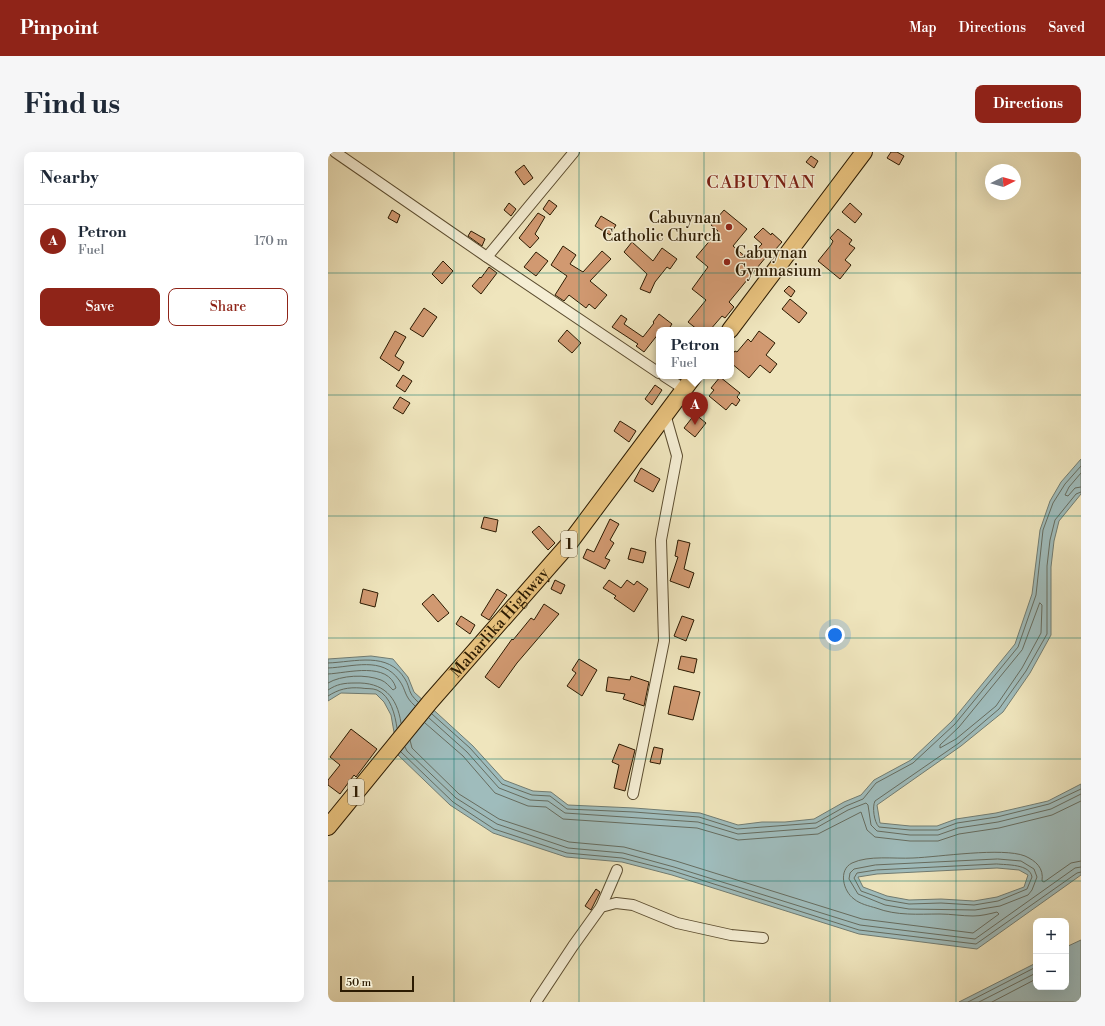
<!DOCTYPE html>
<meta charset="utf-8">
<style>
body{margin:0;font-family:"Libre Bodoni",serif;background:#f6f6f7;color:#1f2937}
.controls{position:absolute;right:12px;bottom:12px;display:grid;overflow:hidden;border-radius:8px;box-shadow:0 4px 16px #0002}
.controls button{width:36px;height:36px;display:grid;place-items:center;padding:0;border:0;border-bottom:1px solid #e0e1e3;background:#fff;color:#1f2937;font:20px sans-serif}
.compass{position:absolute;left:657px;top:12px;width:36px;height:36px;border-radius:50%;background:#fff;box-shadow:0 4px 16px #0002;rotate:85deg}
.scale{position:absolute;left:12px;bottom:10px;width:74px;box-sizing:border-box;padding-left:4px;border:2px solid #2c1b02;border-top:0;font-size:11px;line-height:14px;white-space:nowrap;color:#2c1b02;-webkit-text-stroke:3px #f5eed4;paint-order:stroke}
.you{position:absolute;left:507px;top:483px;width:14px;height:14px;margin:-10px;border:3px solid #fff;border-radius:50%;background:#1a73e8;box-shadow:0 0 0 6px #1a73e833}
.badge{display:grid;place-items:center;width:26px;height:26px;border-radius:50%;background:#8f2418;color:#fff;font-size:13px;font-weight:700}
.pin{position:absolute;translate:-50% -33px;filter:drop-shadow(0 1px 2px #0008)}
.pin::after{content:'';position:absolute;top:21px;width:14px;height:12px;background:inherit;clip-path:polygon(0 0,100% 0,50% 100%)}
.popup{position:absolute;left:328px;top:175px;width:78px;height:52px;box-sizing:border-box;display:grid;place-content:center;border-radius:8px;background:#fff;filter:drop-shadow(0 1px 3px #0005);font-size:13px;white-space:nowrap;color:#747a83}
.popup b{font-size:15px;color:#1f2937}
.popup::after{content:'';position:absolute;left:50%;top:100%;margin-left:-8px;border:8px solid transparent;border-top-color:#fff}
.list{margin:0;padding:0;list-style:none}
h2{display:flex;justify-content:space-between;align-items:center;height:52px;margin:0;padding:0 16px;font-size:17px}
h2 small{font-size:13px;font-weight:400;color:#747a83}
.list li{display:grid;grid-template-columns:26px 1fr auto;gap:12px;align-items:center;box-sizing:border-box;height:72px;padding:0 16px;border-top:1px solid #e0e1e3}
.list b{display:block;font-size:15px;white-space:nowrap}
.list p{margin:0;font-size:13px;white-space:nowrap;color:#747a83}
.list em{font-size:13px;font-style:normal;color:#747a83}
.actions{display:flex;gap:8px;padding:12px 16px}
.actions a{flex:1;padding:9px 0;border:1px solid #8f2418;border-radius:8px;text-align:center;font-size:14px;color:#8f2418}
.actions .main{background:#8f2418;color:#fff}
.map{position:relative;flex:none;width:753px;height:850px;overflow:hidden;border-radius:8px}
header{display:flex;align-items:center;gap:24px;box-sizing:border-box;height:56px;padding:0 20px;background:#8f2418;color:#fff}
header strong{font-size:19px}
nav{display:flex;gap:22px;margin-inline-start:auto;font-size:14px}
.intro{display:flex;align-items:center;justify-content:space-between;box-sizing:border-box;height:96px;padding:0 24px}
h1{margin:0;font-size:28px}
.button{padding:10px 18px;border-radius:8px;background:#8f2418;color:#fff;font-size:14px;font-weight:700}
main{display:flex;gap:24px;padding:0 24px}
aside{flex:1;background:#fff;border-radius:8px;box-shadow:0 4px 16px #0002}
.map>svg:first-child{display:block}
.water{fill:#9fbcbc;stroke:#717c72;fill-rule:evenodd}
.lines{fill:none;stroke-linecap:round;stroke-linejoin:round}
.shore{stroke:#666c5f;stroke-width:1}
.building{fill:#d19971;stroke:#2c1b02}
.minor-casing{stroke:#5d4e31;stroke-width:12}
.trunk-casing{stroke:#2c1b02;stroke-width:18}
.minor{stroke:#f5eed4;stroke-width:10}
.trunk{stroke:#e8c27e;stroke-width:16}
.grid{fill:none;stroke:#0f766e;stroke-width:1;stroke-opacity:0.55}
.poi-dot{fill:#8f2418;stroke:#f5eed4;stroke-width:1.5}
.labels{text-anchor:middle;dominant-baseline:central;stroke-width:3;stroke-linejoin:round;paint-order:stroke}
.shield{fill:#f5eed4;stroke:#685a41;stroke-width:1}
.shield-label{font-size:15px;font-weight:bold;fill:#2c1b02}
.poi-label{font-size:16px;fill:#2c1b02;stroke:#f5eed4;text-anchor:end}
.street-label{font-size:16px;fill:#2c1b02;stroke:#f5eed4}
.quarter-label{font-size:18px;letter-spacing:1px;fill:#7a1f14;stroke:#f5eed4}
</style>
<header>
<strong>Pinpoint</strong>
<nav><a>Map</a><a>Directions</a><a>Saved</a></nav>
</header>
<div class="intro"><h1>Find us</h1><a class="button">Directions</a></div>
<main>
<aside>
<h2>Nearby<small></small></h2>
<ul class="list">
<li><span class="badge">A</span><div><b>Petron</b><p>Fuel</p></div><em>170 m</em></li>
</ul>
<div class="actions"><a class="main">Save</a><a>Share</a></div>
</aside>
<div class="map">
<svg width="753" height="850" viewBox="0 0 753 850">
<rect width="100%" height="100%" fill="#efe5bd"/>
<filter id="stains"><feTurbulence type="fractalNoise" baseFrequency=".005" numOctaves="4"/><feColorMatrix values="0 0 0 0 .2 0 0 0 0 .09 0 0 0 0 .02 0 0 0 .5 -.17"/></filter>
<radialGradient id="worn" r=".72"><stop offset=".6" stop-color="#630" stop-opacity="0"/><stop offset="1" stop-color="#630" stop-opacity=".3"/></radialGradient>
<!-- water -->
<g class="water">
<path d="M753,307V342L731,369L726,389L723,415V483L702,521L675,560L633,594L549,653L552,671L582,674H609L628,667L668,661L720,649L753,632V723L649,797L531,782L344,723L294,710L238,705L165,681L122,653L70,603L63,563L56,550L48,542L13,541L0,549V507L43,504L65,507L80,525L86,540L145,594L176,628L205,639L223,640L240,653L306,656L372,661L410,673L434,670H457L486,667L516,650L533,643L546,628L583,608L624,569L687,492L704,442L712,378L722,349L733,330ZM669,716L691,718L700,723L696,735L669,745L646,749L613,747L581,748L559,744L535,735L530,725L549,722Z"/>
<path d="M753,788V850H631L708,811V835H738V795Z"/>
</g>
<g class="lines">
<!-- shore -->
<g class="shore">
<path d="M753,321L741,335L737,343L740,344L747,336L753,335"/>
<path d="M753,340L748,342L727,368L722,388L719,414V482L698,519L671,557L631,591L547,649C544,655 546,670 551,675L582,678H610L629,671L669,665L721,652L753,637"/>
<path d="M712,451L714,453L713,481L694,516L668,554L628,587L612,596V593L631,575L694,498Z"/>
<path d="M0,511C27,510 60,499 77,527C83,537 79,540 90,550"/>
<path d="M0,516C25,515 54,504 71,528C79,539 75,543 87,554"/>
<path d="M0,522C20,521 60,509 68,536L65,538C61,534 58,530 53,528C38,522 13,523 0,531"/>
<path d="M0,538C9,532 16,531 27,531C55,530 69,544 73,571"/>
<path d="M0,544C11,537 20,535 33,536C38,537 44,536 49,538C63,544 67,563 69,576"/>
<path d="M104,562L142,596L174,632L204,643L222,644L239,657L306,660L371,665L409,677L488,671L518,654L535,647L548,631L585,611L627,572L690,495L708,443L715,378L725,351L737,332L753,314"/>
<path d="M101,566L139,600L171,636L202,648L220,649L237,661L370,670L410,682L488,676L520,658L538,651L540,653L543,673L549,679L582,683H610L630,676L670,670L723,657L753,642"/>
<path d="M97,571L135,604L167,641L200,654L218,655L235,667L369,676L410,688L490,682L533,660L539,678L547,685L582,689H610L631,682L671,676L724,663L753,649"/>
<path d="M82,588L84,596L131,642L171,667L241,690L296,695L348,709L534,767L645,781L671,762L669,760C661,762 653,764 645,764C634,764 623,762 612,762C590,762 569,764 548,756C541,754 532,752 526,747C515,739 510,718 524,711C541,703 566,707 585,706C611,705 674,695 697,704C708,709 716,716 714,729L716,730L743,711L753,709"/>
<path d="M77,595L79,599L128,646L169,672L240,696L295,701L346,715L532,773L647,787L747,716L753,715"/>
<path d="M73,600L125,650L166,677L239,701L294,706L345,719L531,778L648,792L749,721L753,720"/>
<path d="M670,707L693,709L706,717L709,725L704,738L700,743L672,754L647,758L581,757L557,753L530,742L521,727L522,721L526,717L547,713Z"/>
<path d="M669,712C679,713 702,712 704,725L699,737L670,749L646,753L613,751L581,752L558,748L533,739L526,726L529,721L548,718Z"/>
<path d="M640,850L708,815"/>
<path d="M651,850L708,821"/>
<path d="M664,850L708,827"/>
</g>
</g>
<!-- building -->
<g class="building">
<path d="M563,0H569L576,4L571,13L559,6Z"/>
<path d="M483,4L490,9L486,16L478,10Z"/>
<path d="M196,13L205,26L196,33L187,20Z"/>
<path d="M221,48L229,54L222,63L215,57Z"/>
<path d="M181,51L188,57L183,64L176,58Z"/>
<path d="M522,51L534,62L527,71L514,60Z"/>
<path d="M64,58L72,63L69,71L60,66Z"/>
<path d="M396,58L419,77L405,94L420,107L434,92L426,85L435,76L443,83L444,81L454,90L440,106L438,105L401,150L406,155L397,166L394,164L382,178H370L360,170L378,148L364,137L380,115L368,105L390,79L383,73Z"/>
<path d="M210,61L217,65L207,82L211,86L202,96L191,86Z"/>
<path d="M273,64L288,73L282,83L267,74Z"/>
<path d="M510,77L524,88L521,92L527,96L517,108L523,113L512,127L490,109L503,93L505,89L502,86Z"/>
<path d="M143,79L157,87L154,94L140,84Z"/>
<path d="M304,90L325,109L334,96L349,107L342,117L339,115L327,130L322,141L312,137L319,122L296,100Z"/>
<path d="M235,94L248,103L242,112L255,120L274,99L283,107L262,129L279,143L267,157L261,152L258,156L241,143L236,149L227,143L239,124L223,113Z"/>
<path d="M208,100L220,109L208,124L196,115Z"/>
<path d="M115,109L125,119L114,132L104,122Z"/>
<path d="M161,115L169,121L153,142L144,134L152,125L153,126Z"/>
<path d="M461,134L467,139L463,145L456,139Z"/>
<path d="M462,147L479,161L471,171L454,157Z"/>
<path d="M96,156L109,165L95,185L82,177Z"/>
<path d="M331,162L344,172L340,178H331V181L316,200L308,194L310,192L284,175L293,163L299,167L296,172L315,185L326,171L325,170Z"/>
<path d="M239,178L253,191L244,201L230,189Z"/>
<path d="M67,179L78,185L67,204L76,210L71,219L52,206Z"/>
<path d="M431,179L447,191L438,203L449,212L442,221L432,213L421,226L403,211V204L407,199L409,200L420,187L423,190Z"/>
<path d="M75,223L84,229L77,240L68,234Z"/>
<path d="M392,225L412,241L409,245L412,248L408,254L404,251L398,258L381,244L386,238L383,236Z"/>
<path d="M327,233L334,238L324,253L317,247Z"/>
<path d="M72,245L82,251L75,262L65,256Z"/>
<path d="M367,262L378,271L367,285L356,276Z"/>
<path d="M292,269L308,279L301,290L286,279Z"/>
<path d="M313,316L332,327L325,340L306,329Z"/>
<path d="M156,365L170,368L168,380L153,376Z"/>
<path d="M282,367L291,372L282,388L286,391L277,406L282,408L277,417L255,406L259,397L266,400Z"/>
<path d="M211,374L227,391L220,398L204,380Z"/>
<path d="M350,388L362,391L356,417L366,421L361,436L342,429L350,405L347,404Z"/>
<path d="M303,396L318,400L315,411L300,407Z"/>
<path d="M227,428L237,433L233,442L223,437Z"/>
<path d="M281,428L293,436L299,428L306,433L309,429L320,437L306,460L286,446L288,444L275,436Z"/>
<path d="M35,437L50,441L47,455L32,451Z"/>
<path d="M169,437L179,443L161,468L153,463Z"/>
<path d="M105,442L121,461L110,470L94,452Z"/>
<path d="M216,452L231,462L189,511L171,536L157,525L184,487L185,488L203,466L206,468Z"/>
<path d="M133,464L147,473L142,482L128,472Z"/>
<path d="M354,464L366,468L358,489L346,484Z"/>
<path d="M353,504L369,507L366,521L350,517Z"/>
<path d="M251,507L269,518L254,544L239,534L248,521L244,518Z"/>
<path d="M303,524L321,530L316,554L295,547L297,542L278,539L280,525L302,528Z"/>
<path d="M346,534L372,540L365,568L340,562Z"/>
<path d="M23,577L49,597L28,625L26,623L12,642L0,633V628L12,613L2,605Z"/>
<path d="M291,592L307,598L297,639L286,636L291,613L284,610Z"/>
<path d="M326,595L335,597L332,612L322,610Z"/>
<path d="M268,737L272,740L263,758L257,754Z"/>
</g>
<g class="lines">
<defs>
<g id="minor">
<path d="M7,0L159,105L331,221"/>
<path d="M159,105L246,0"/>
<path d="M336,224L356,237"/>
<path d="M305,642L336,489L333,388L349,304L337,262"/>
<path d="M273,755L289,718"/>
<path d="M208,850L245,794L273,755L288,751L305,753L349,771L403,783L435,786"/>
</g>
<g id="trunk">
<path d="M402,178L536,0"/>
<path id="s1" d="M0,675L102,550L240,393L366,224"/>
</g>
</defs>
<!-- minor casing -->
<use href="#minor" class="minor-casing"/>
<!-- trunk casing -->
<use href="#trunk" class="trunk-casing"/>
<!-- minor -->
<use href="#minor" class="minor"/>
<!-- trunk -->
<use href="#trunk" class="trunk"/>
</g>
<!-- grid -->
<path class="grid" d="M126,0V850M251,0V850M376,0V850M502,0V850M628,0V850M0,121H753M0,243H753M0,364H753M0,486H753M0,607H753M0,729H753"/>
<!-- markers -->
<g class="poi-dot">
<circle cx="401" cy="75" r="4"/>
<circle cx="399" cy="110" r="4"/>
</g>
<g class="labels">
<!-- shield labels -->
<g class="shield">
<rect x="233" y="379" width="16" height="26" rx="3"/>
<rect x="20" y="627" width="16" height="26" rx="3"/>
</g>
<g class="shield-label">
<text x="241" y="392">1</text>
<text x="28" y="640">1</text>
</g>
<!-- poi labels -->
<g class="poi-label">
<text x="393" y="66">Cabuynan<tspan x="393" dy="18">Catholic Church</tspan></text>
<text x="407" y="101" text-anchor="start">Cabuynan<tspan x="407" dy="18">Gymnasium</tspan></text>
</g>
<!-- street labels -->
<g class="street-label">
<text stroke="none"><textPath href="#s1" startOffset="267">Maharlika Highway</textPath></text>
</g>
<!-- quarter labels -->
<g class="quarter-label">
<text x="433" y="30">CABUYNAN</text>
</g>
</g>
<rect width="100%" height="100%" filter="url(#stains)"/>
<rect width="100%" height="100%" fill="url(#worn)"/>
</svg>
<div class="controls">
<button>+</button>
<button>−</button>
</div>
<svg class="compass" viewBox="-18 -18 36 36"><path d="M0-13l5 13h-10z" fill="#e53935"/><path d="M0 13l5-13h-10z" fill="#747a83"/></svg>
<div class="scale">50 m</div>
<div class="you"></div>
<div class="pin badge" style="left:367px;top:273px">A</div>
<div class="popup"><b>Petron</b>Fuel</div>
</div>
</main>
